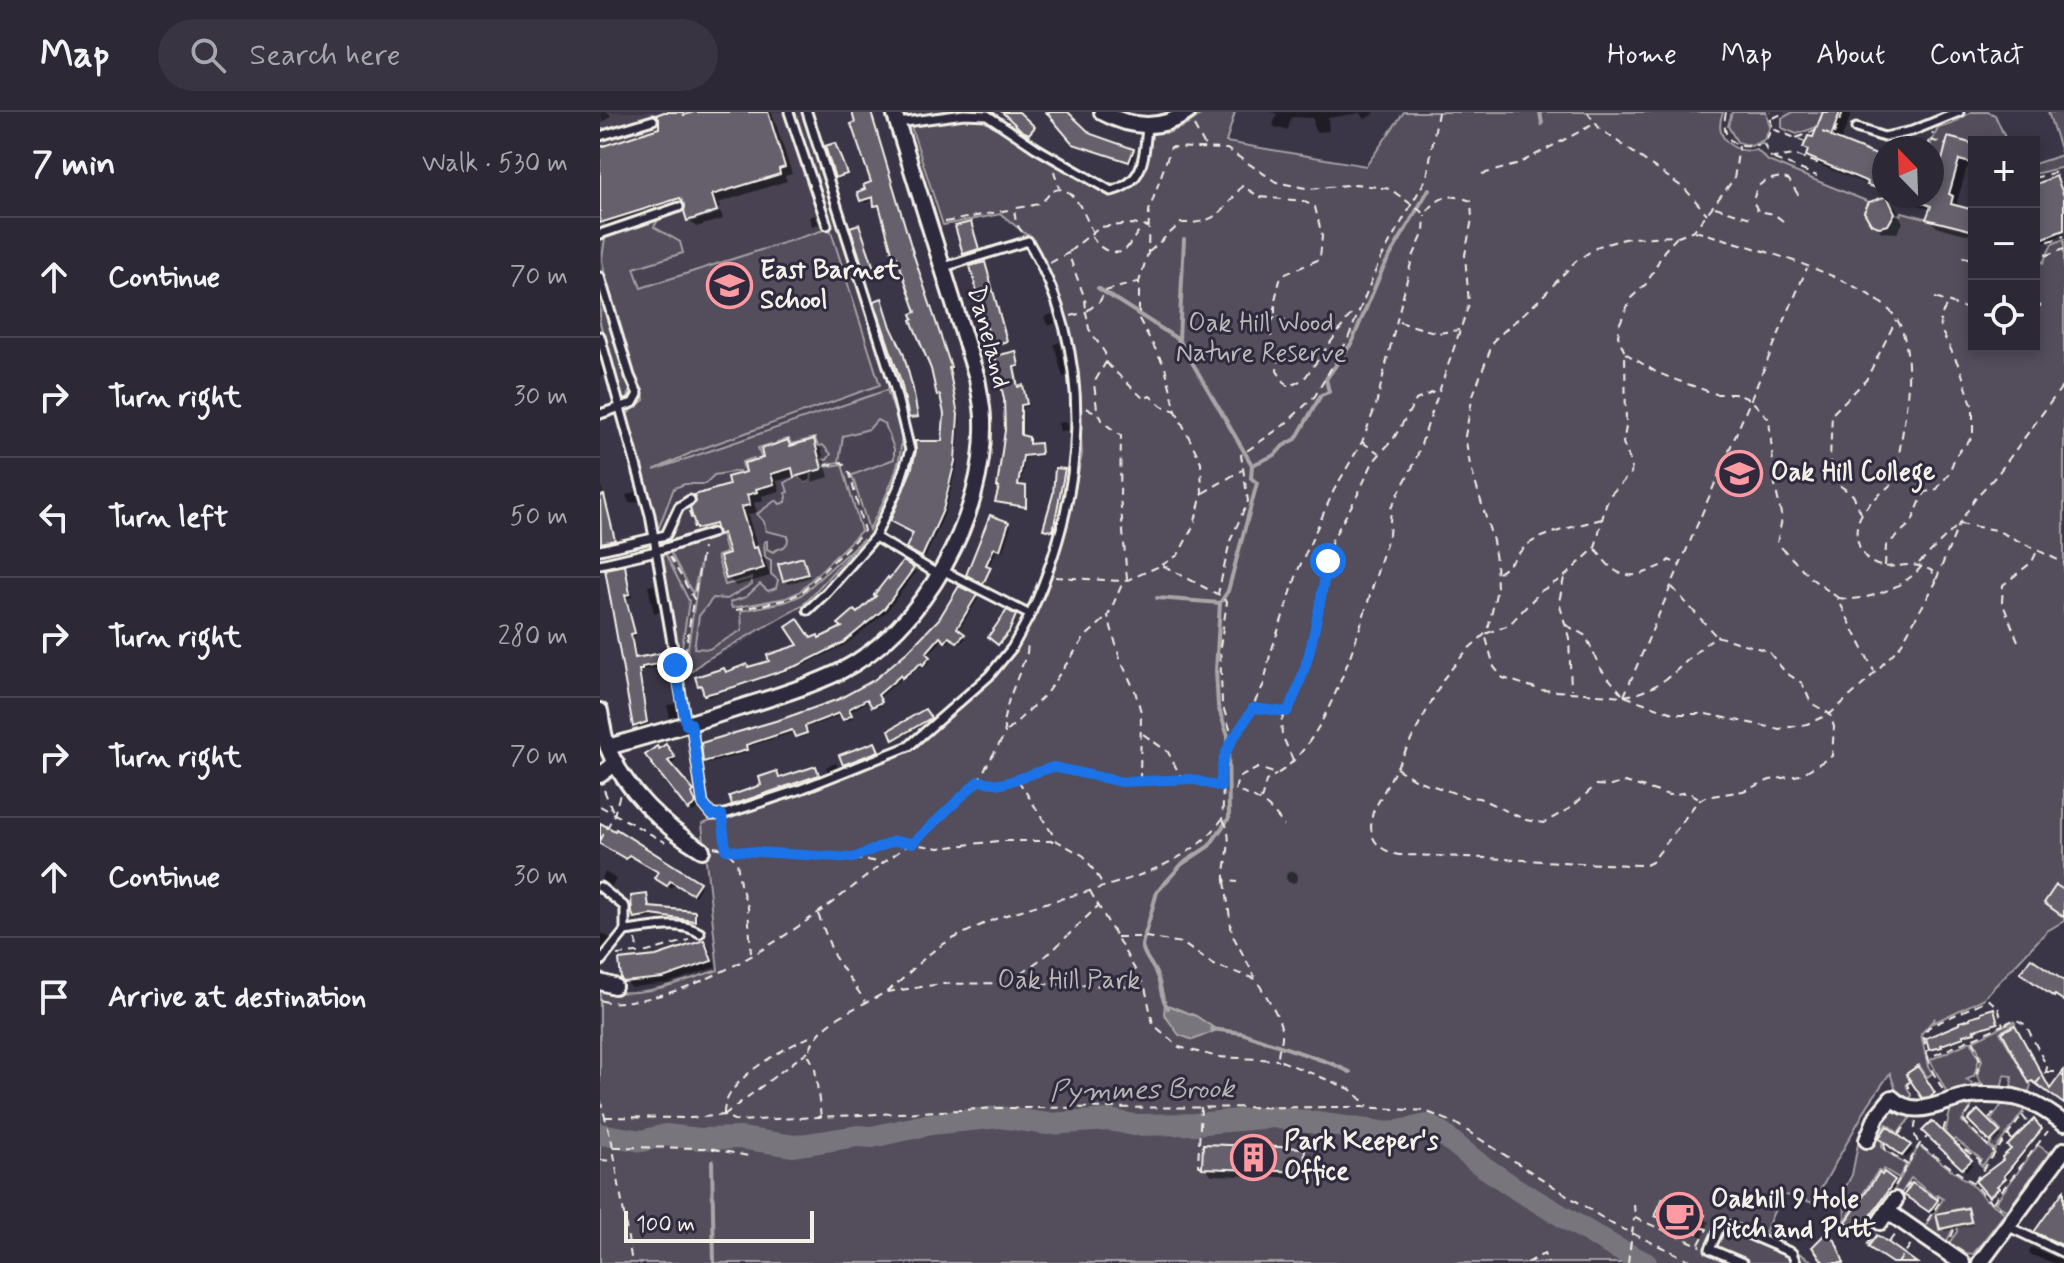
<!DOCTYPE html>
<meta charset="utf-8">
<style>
body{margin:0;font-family:Mynerve,sans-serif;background:#383441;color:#f1f3f6}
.controls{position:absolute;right:24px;top:24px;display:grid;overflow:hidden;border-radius:0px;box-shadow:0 4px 12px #0003}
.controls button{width:72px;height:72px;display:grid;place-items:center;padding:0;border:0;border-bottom:2px solid #484450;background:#2c2835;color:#f1f3f6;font:40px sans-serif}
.compass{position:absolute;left:1272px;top:24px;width:72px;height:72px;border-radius:50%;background:#2c2835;box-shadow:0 4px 12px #0003;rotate:337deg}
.scale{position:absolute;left:24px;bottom:20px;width:190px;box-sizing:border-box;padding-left:8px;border:4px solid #f4f1e8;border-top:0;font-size:22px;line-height:28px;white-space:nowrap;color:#f4f1e8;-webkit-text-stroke:6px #2f2a3d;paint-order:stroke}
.stop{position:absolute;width:24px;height:24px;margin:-18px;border:6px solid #1a73e8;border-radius:50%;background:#fff}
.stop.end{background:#1a73e8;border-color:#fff;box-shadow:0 2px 8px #0008}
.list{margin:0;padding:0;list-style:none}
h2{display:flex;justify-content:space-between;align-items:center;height:104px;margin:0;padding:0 32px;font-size:34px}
h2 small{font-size:26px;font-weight:400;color:#a6a6ad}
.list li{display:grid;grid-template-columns:52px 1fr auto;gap:24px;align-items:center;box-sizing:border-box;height:120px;padding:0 32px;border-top:2px solid #484450}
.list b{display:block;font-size:30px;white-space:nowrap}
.list em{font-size:26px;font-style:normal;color:#a6a6ad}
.icon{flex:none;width:44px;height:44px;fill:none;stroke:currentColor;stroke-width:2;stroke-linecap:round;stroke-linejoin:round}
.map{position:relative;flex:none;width:1464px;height:1151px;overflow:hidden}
header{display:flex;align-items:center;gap:48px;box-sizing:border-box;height:112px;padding:0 40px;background:#2c2835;border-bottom:2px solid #484450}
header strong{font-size:38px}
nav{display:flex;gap:44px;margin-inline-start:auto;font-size:28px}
.search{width:560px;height:72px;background:#383441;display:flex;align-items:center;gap:20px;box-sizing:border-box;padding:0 28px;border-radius:44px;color:#a6a6ad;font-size:30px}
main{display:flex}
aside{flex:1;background:#2c2835}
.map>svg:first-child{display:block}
.built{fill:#484352}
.green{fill:#534e5c;stroke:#a4a0a2;stroke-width:2}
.water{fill:#78747b;stroke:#aaa6a7;stroke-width:2}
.shadow{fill:#0007}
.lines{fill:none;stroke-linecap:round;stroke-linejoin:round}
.stream{stroke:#aaa6a7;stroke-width:4}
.river{stroke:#78747b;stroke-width:22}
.building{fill:#65616c;stroke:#f4f1e8;stroke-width:2}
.service-casing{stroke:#f4f1e8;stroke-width:13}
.minor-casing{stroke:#f4f1e8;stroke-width:20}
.path{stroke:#f4f1e8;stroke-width:2;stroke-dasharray:8 6;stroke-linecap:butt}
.service{stroke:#2f2a3d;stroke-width:7}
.minor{stroke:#2f2a3d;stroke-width:14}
.route{stroke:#1a73e8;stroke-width:10}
.labels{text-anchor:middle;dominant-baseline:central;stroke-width:6;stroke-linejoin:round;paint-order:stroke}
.poi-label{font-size:26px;font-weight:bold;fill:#f4f1e8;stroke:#2f2a3d;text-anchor:start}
.park-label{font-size:26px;fill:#bcb8b7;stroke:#2f2a3d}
.street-label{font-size:26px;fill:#f4f1e8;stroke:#2f2a3d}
.water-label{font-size:28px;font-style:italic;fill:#b6b2b2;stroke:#2f2a3d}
</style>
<header>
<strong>Map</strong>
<div class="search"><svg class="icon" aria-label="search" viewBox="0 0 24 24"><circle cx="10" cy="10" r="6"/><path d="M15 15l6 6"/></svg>Search here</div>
<nav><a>Home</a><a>Map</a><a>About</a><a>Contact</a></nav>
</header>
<main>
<aside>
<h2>7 min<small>Walk · 530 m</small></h2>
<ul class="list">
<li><svg class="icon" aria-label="ahead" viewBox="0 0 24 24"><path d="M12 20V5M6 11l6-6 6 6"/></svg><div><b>Continue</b></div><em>70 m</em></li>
<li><svg class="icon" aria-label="right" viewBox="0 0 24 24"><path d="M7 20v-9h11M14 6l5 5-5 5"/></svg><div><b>Turn right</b></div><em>30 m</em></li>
<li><svg class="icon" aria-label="left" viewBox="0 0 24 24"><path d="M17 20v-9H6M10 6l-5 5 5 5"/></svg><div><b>Turn left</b></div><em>50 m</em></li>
<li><svg class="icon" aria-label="right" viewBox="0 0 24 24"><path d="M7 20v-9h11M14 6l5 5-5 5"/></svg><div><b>Turn right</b></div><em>280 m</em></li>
<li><svg class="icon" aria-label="right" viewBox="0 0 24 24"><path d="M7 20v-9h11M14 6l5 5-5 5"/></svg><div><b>Turn right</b></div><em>70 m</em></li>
<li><svg class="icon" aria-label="ahead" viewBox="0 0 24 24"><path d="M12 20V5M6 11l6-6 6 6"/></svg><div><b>Continue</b></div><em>30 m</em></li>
<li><svg class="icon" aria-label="arrive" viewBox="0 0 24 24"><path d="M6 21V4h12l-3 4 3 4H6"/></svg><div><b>Arrive at destination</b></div></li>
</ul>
</aside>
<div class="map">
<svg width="1464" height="1151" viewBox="0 0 1464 1151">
<rect width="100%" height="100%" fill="#3b3647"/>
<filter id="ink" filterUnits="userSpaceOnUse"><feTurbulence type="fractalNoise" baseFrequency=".0125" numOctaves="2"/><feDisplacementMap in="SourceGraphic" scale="16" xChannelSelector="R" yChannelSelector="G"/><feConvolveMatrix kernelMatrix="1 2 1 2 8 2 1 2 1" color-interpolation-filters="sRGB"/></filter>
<g filter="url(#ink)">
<!-- built -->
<path class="built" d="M0,0H202L303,319L304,347L281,404L269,426L225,479L207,496L179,507L140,533L104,550L82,571L53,397L0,208Z"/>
<!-- green -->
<g class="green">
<path d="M388,0C402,6 413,15 427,23C454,40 480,59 508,76C539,69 537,47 544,21H568L587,13L604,0H635L626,30L766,54L804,0H1123C1113,25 1132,42 1157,38L1168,49L1269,90L1264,100L1271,112L1279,115L1288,113L1295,101L1300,103L1302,100L1374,119V234H1434V141L1443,151L1452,132L1464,127V809L1447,819L1383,887L1333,911L1335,906L1321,922L1328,955L1333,961L1327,965L1319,953L1306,962L1310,969L1306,972L1311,983L1309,993L1299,987L1290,961L1268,993L1213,1091L1193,1084L1181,1083L1165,1120L1215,1151H0V878C41,887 79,870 118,858L102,712L259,660L311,636L390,567L415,537L445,483L468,412L482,342L477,262L465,209L447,154L428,124L401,102L343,113L308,5Z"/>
<path d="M1132,0H1166L1170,15L1164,28L1151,34L1137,30L1128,14Z"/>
<path d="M1193,0H1223L1217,15L1197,22L1182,16V6Z"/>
<path d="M1371,0H1388L1395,3L1407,30H1374V32L1349,26L1336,73L1332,71V36H1329L1338,16L1352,12Z"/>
<path d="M1448,0H1464V55L1434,62V52L1462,43Z"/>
<path d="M58,108L54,115L80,130L83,141L34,156L41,176L230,116L280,273L95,339L54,358L287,278C292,293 300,311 301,327C303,354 281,394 269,418L252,363L294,347V337L285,312L277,308L269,317L243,324L239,350L222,353L221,347L227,348L231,342L223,333L218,334L215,326L191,332L189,327L177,330L178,335L173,337L171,332L158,336L162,349L156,351L154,346L142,350L145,363L141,364L139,359L114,363L105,372H85L74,376L57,420L53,397L26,303L44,288L43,278L36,268L5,165L2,147L5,126Z"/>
<path d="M0,174L30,277L28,287L22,288L0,211Z"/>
<path d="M242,352L261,419L199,480L186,486L132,496L130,490L146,485L160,472L168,479L176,476L178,468L171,462V448L165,445L164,430L167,429V437L173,440C178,435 189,438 188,424L166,419L164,410L157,402L176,388L180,392L186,390L187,384L185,381L188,380L185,371L200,362L199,366L205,371L211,369L212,363L208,358Z"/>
<path d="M121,422L126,441L117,444L125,473L151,466L152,472L127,487L113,486L99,504L94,536L109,537L142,518L141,499L185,490L200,484L263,427L203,493L104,549L88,562L86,549L101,448L93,482L69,438Z"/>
<path d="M64,439L89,489L79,554L59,440Z"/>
<path d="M1414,909L1415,911L1400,920L1431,973L1428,982L1411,978L1412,964L1404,963L1401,978L1373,979L1375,972H1382L1377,964L1382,948L1374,928Z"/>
<path d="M1371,929L1379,947L1374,964L1366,968L1372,971L1371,976L1347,981L1330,948Z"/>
<path d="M1374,991L1362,1009L1394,1040L1382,1054L1379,1051L1381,1047L1355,1027L1353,1029L1345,1021L1351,996Z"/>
<path d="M1403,991L1425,997L1395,1038L1389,1033L1401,1019L1391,1008Z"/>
<path d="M1291,999L1311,1005L1298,1021L1287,1012L1277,1025L1282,1030V1036L1306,1053L1299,1066L1284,1057L1282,1060L1278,1059L1245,1109L1244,1078L1252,1063L1259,1027L1273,1032L1282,1010Z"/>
<path d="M1438,1033L1449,1041L1407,1099L1395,1091Z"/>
<path d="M1319,1034L1371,1072L1385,1087L1405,1101L1373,1142L1365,1141L1349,1131L1357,1120V1115L1372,1111L1368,1095L1336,1102L1339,1118L1354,1115L1347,1129L1325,1115L1343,1087L1337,1083L1335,1085L1311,1066L1299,1085L1292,1081Z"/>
</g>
<!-- water -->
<path class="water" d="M565,892L596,904L617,918L593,928L579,923L564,902Z"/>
<!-- shadow -->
<g class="shadow">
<path d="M0,0H8L11,4L2,11Z"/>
<path d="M71,0H83L87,4L100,0H172L192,62L185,64L187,69L118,91L120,96L91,105V110L121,100L123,107L96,115L89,108L88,93L10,117L2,109L0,102V37L61,18Z"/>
<path d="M254,0H272L316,149L353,258L350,259L360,307L357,352L345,401L325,446L311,438L315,422L292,409L344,331L346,302L339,283L319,201L295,143L281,95L276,93L275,87L265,91L260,81L273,71Z"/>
<path d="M449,0H466L490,24L533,38L535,41L532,52L478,34Z"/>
<path d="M670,0H774L775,1L765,7L760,1L728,6L729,19L717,20L714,17L713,6L691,5L688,18L676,16L673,13L677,2Z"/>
<path d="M1226,0H1252L1240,31L1284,48V79L1217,52L1208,43L1210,40L1205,35L1214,27Z"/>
<path d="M1350,28L1374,34V57L1367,55L1357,90L1360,97L1374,100V124L1337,115L1328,106L1331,98L1297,84H1332V77L1337,79Z"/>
<path d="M1456,66L1464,83V122L1441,131L1434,117V74Z"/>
<path d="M1287,86L1295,94L1303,111L1297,121L1282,120L1272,111Z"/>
<path d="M215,103L219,112L212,114L209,105Z"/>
<path d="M370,112L381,141L368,144L365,141Z"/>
<path d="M452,202L455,211L448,214L444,205Z"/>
<path d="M460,230L467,264L463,265L454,232Z"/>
<path d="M416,241L420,256L415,257L419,276L425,278L428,294L422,295L423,326L430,330V334L439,333L442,344L425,346L420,375L427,379V396L397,389L401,376L399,374Z"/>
<path d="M0,248L5,263L0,265Z"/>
<path d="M467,310L469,318L460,319L458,311Z"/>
<path d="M188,330L193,335L214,330L221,337L229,365L204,372L196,364L177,369L180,379L162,384L163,388L154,391L157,400L148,403L158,438L164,445L170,464L136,474L128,466L132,444L127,429L119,420L106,424L98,416L131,374Z"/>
<path d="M464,359L465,360L453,419L447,417Z"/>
<path d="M0,371L16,430L6,432L0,427Z"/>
<path d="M36,380L39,390L29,391L26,383Z"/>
<path d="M408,411L411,414L403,439L397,437L388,456L370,465Z"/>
<path d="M203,447L210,465L188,472L185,468Z"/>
<path d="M303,452L316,460L286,500L245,533L202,554L108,585L106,582L97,566L149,557L171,550L212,528H220L245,516L279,485Z"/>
<path d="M25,455L27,458L32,485L27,486L36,524H33L37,548L66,542L70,553L44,558L41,561L49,613L37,616L35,614L8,459Z"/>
<path d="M54,473L60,500L54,501L48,474Z"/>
<path d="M360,477L378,487L358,519L366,526L361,531L352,526L348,531L344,526L327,544L331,548L326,553L324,551L306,566L304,564L279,586L282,593L276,596L270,588L250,600L253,606L247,609L242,603L206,616L208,623L199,626L195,620L147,635L148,640L108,652L105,649L183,609L243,587L275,570L310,541L341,508Z"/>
<path d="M407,501L416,506L410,521L400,533L390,525Z"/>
<path d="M75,592L78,603L70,606L67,593Z"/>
<path d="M324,599L331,608L296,627L291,619Z"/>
<path d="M275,634L278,640L245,652Z"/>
<path d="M68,638L76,649L70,653L96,683L93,685L98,696L93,700L48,643Z"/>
<path d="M236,651L238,656L228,660L226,655Z"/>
<path d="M216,658L218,664L134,692L179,668Z"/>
<path d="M0,713L98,771L101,774L95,784L74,771L71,776L60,769V761L33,744L30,748L7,734L0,727Z"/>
<circle cx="692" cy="765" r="6"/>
<path d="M5,760L16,767L12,774L4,769L0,770Z"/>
<path d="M46,784L51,797L94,801L97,804V810L55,805L39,808L36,805Z"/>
<path d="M0,820L12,827L4,838L0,836Z"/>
<path d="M104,830L109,835L116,855L69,871L31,875L25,869L57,846Z"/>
<path d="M1395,900L1398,912L1374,918L1375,920L1363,924L1364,926L1341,934L1342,936L1331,937Z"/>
<path d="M1321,960L1337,984L1327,988L1323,985Z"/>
<path d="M1378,1000L1402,1024L1394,1032L1371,1008Z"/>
<path d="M1434,1010L1442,1019L1392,1084L1378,1069L1406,1048Z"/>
<path d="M1332,1012L1373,1052L1366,1059L1325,1019Z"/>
<path d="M1287,1017L1313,1038L1306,1046L1285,1029Z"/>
<path d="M704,1038L711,1046V1066L612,1063L604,1055Z"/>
<path d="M1294,1070L1297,1073L1264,1121L1252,1113Z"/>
<path d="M1310,1086L1336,1089L1340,1093L1333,1102Z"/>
<path d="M1367,1098L1373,1113L1345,1119L1341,1116Z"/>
<path d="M1057,1103L1103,1105L1109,1110L1103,1125L1063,1109Z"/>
<path d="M1431,1135L1464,1149V1151H1454L1431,1143L1429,1141Z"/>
</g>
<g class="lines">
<!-- stream -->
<g class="stream">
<path d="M940,0L942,12"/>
<path d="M498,176L579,228L652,353"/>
<path d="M579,228L584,127"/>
<path d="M557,486L620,491"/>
<path d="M568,896C560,886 562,875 557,864C553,852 544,846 542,833L557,780L582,752L609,734L629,706L628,624L618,594L616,559L620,491L628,479L657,371L651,366L652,353L675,343L683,334L696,327L721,283L729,280L726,267L751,232L783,156L829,77"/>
<path d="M612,917L642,921L733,952L750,960"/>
<path d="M112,1049L114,1151"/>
</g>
<!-- river -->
<path class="river" d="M0,1022L42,1029L66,1023L100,1027L140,1026L194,1034L258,1024L272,1025L331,1012L399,1005L448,1012L510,1008L534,1013L594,1012L673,1005L789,1021L827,1013L840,1020L878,1051L918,1078L1014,1135L1046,1151"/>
</g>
<!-- building -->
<g class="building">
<path d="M64,0H83L84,3L94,0H168L185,55L179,57L180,62L112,83L117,99L87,109L84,99L85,94L80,86L0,111V35L59,16V7L56,3Z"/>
<path d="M252,0H271L314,144L351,255L349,256L358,303L355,349L343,398L322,445L306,436L313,421L290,409L311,359L316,339L315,329H342L344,302L340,283L337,284L331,257L311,208L313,207L311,202L316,200L296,143L293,144L279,93L274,94L273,85L260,89L257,80L265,77L263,73L271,70L251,12L255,11Z"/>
<path d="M402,0H419L435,15L429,22L422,19Z"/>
<path d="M446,0H468L491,22L534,37L529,50L473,32Z"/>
<path d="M1223,0H1240L1231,25L1284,46V78L1267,73L1268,70L1206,44L1208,38L1203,36L1208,24L1213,25Z"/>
<path d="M1348,25L1374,32V52L1359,48L1349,82L1353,84L1351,92L1374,98V119L1326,107L1331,94L1308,85L1332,84V74L1335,76Z"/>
<path d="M235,31L247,62L235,66L225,34Z"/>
<path d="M1456,64L1464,84V118L1436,129L1434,73Z"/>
<path d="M1287,84L1295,101L1288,113L1279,115L1271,112L1264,100L1269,90Z"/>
<path d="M371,110L379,137L363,142L355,114Z"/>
<path d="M259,112L276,162L266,165L250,115Z"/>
<path d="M385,150L407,229L392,234L370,154Z"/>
<path d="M282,186L291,215L303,240L313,277L318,305L309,306L301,270L274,189Z"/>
<path d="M416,239L419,254L414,255L418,275L423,273L427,292L421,293V323L429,325V332L440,331L441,342L423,344L418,373L426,374V395L395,390L399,375H397L405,318L404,287L395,244Z"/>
<path d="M214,327L222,357L194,365L192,356L171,362L174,372L156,377L157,380L147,383L150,393L141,395L153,436L157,435L164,456L126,467L120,445L129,442L123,421L118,423L115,412L96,417L90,396L96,390L94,383L129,373L127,365L146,360L144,351L163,346L161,337L188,328L190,334Z"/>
<path d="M455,356L465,357L453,419L443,417L453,382Z"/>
<path d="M4,383L15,428L1,431L0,384Z"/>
<path d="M390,403L409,410L400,438L394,436L386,453L391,455L383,472L366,463Z"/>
<path d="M203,445L208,462L183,469L178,452Z"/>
<path d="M303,449L314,456L284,497L243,531L199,553L134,575L104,583L101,573L98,574L95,565L124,556L126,560L147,552L148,555L169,549L167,543L198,533L186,515L198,507L211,526L218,523L219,526L242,515L238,512L254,498L257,501L276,484L274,483L288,465L289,467Z"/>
<path d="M25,453L30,482L25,483L35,521L31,522L35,546L67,540L69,550L42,555V558H39L47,610L33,615L5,457Z"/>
<path d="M359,474L377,483L357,516L365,522L357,530L349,525L345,530L340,525L326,541L330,545L323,553L321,551L302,566L301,563L278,583L282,590L272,595L267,587L249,597L252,603L243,608L239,601L205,614L207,621L195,625L192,618L146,633L147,638L103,650L101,631L182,607L239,587L274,568L308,539L339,507Z"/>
<path d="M407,498L416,503L409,520L398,533L388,525Z"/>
<path d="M325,597L331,606L293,628L289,618Z"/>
<path d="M275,630L279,639L243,653L239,643Z"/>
<path d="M66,632L75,645L68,649L94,679L92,681L96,692L88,698L45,643L57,634L59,637Z"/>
<path d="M216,654L219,663L132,693L129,684L161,673L159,665L177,659L179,666Z"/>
<path d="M0,711L15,719L16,717L100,770L92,782L70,769L67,774L54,766L58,760L29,743L26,747L0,732Z"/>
<path d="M1456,773L1464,778V805L1444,791Z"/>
<path d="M47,782L49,795L95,799V809L51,803L34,806L32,801L31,784Z"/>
<path d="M104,828L112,849L63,866L23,870L21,867L19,848L56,844Z"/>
<path d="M1431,846L1464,869V889L1455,883L1454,885L1420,861Z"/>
<path d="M1394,896L1398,911L1374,918L1375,920L1363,923L1364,925L1341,933L1342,935L1329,938L1326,926L1359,912V910L1370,907V905L1381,902V900Z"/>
<path d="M1415,913L1450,977L1464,958V992L1432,969L1429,971L1402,920Z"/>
<path d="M1318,954L1335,981L1329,985L1322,986L1306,962Z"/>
<path d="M1378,998L1400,1020L1390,1030L1368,1008Z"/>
<path d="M1434,1007L1442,1017L1404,1064L1406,1066L1397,1074L1399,1076L1389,1085L1375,1069L1403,1048L1402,1045L1411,1037L1407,1034Z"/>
<path d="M1332,1009L1372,1048L1362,1057L1322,1019Z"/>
<path d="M1287,1014L1311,1033L1302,1044L1279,1026Z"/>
<path d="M603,1032L705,1036L704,1060L602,1056Z"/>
<path d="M1284,1060L1295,1068L1260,1120L1246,1110L1279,1061L1282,1063Z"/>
<path d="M1312,1071L1338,1088L1329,1100L1304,1083Z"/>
<path d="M1464,1078V1134L1434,1120Z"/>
<path d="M1063,1086L1105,1103L1097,1121L1055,1104Z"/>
<path d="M1368,1096L1371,1110L1340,1117L1336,1102Z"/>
<path d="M1227,1120L1235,1128L1244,1151H1224L1212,1135Z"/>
<path d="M1277,1123L1289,1131L1317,1151H1292L1268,1135Z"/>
</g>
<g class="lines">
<defs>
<g id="service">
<path d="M189,0L227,113"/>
<path d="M207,0L294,273L310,338L298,376L275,425L226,481L208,498"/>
<path d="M298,11L364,2L387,3L436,36L511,79C545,71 544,44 547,14"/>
<path d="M1256,16L1284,25L1312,19L1359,0"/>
<path d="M0,24L53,8"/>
<path d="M0,122L79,95"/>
<path d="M344,155L428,129C498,247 485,382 430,503"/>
<path d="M0,165L30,264L38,282L33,291L0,302"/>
<path d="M0,224L50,403L86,612"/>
<path d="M275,425L339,463"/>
<path d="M0,438L66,423L79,395L90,388"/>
<path d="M0,452L56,439L112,421"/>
<path d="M91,611L103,692L112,703H122L201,677L309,634L389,564L412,536L430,503L342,458"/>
<path d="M0,775L25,795V819"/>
<path d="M0,850L25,819C49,817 79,807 100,821"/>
<path d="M1407,1114L1464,1141"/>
<path d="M1143,1151L1110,1137L1122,1111L1192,1141L1196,1151"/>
</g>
<g id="minor">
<path d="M502,0C531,16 560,19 588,0"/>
<path d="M0,599C2,612 4,625 8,636C24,677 65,716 102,738"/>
<path d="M8,635C54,622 101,608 148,593C178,584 210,574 239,560C325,517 386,403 383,308C383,294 379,280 377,266L294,0"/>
<path d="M0,663L16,651"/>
<path d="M0,870L14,874"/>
<path d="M1267,1028L1277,1004L1292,986C1316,1009 1342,988 1369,984C1384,982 1400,983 1414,985C1433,989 1448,1000 1464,1011"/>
<path d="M1287,1099L1362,1151"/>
<path d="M1280,1110L1295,1088"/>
<path d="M1380,1151L1464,1038"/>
</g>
</defs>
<!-- service casing -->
<use href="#service" class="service-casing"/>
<!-- minor casing -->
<use href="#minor" class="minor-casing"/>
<!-- path -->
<g class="path">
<path d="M987,0L1000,17L1085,77L1107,102"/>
<path d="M1126,0C1119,30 1138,40 1164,31L1172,17L1170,0"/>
<path d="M1249,0L1250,1"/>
<path d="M1173,6L1186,0"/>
<path d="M594,14L606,36"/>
<path d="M1173,17L1205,30"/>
<path d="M1196,26L1217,18L1233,24L1243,0"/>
<path d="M1331,28L1347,33"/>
<path d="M1164,32L1169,44L1173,46L1195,43L1220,52"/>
<path d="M1327,36L1333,21"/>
<path d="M1174,47L1217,64"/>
<path d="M454,59L459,76"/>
<path d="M882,62L916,53L994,12"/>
<path d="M1434,66L1464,58"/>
<path d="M1115,95L1154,107"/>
<path d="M1183,109L1174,102L1158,99L1153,89L1157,75L1166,68L1181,65L1189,68L1199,84"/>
<path d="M345,110L413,97"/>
<path d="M422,120L416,111L414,97C422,94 431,95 439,91C445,89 448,82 453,79C473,68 487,109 493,121"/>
<path d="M491,124C500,137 508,142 524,140L541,116"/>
<path d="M1371,124H1374"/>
<path d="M1077,125L1064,139L1047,171L1031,186L1020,211L1018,224L1025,241L1026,315L1023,331L1032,354L1031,361L1010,383L1006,392L995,436L964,465L941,479L909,513L885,522L894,555L903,566L942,578L1024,584L1076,602H1106L1179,617L1207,612L1230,602L1266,570L1300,534L1336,470L1332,459C1307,446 1296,459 1277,453C1268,450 1264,444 1260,436C1247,404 1274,388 1294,370C1301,328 1319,251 1299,211C1278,168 1142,132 1095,119"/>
<path d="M1434,134L1438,139L1447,143L1464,137"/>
<path d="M1435,134L1464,124"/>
<path d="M469,140L499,115L533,112L548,115"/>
<path d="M549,140L581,111C615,112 622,100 642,74L660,85L703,89L715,95L722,124L720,147L681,164L675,188V204L692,211L708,210"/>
<path d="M1362,145L1374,147"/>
<path d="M450,151L468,141L485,187L486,198"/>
<path d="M1335,186L1374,199"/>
<path d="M1434,192L1441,194"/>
<path d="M487,199L500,189L505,179L538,170"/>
<path d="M471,204L486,200L489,217L505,241L506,250L494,271L497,297L503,310L521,324L520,384L527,467"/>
<path d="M675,205L669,213L673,233L679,239L677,259L688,275L704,267L749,205L756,200"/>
<path d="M799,210L838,221L859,218"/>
<path d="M1025,241L1056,260L1073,267L1116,282H1137L1151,288L1169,307L1175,373L1182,407L1177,431L1212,467L1237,485L1274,559"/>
<path d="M506,251L544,287L550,284L562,294L576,299"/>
<path d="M486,296L498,301"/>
<path d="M762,330L779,341"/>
<path d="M603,381L642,358"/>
<path d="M89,399L94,416"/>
<path d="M1261,401L1253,383L1235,370L1230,347L1232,302L1266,268L1296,208"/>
<path d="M996,437C1012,461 1024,470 1052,458C1059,455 1064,454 1069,448L1080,453"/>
<path d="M70,445L94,487L103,436"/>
<path d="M1319,451L1359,412L1396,418L1464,451"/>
<path d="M562,453L578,443L594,413L602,382L601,350L576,299L565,255L539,207V170L548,141L549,99L571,35L627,37L676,70L710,77L756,72L790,77L825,102C840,83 849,81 871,89L872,107L865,143L869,192L815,350L791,396L789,423C766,489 736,626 677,662L658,656L638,666L635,679C659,685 671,695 684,714"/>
<path d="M1285,454L1286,434L1312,410L1322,385L1326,380L1337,377L1340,373L1348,363L1356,343L1373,324V296L1360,256L1341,218L1340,206L1348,190"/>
<path d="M898,461C912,453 918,439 930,431C946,421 983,412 1002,407"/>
<path d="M455,465L521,469"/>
<path d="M964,466L959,490L969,526L971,577"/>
<path d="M1336,468L1359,412L1377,384L1397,363L1464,272"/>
<path d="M1072,475L1116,524"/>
<path d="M1239,486C1265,491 1305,475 1322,454"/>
<path d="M136,498L185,488L201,481L264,419L250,362L242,350L223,354"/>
<path d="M966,513L986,524L1000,556L1023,583"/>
<path d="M1418,529L1402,490L1403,473L1432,450L1437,439"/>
<path d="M85,542L93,489"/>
<path d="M1024,584C1069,577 1082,548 1116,524L1168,539L1186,561L1202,571L1211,591L1230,602L1234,615L1232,644L1200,663L1170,668L1143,679L1105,685L1097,690L1052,750L1046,753C964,752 882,744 799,743C775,737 767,725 773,700L844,566L867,538L885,522L889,513L897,477L896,449L893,429L870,353L865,324L873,283L894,228L939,188L976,149L999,134L1028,126L1078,124L1094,118L1134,67L1139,34"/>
<path d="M1024,584L1207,156"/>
<path d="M654,596L687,600"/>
<path d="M407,619L445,583L485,525L507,505"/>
<path d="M543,622L568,640L582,667"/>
<path d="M633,626L639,621L664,572L670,543L699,456L734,378L762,330L776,293L812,147L824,120L825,103"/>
<path d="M693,648L682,623L681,609L696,583L711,528L732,428L757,384L773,350L794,326L816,288L836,279"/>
<path d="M796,656L816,668L866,685L879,686L926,708L944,711L972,695L996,673L1011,674L1025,670L1069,683L1088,680L1101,687"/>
<path d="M418,668L457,729L484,744L503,772"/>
<path d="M379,669L402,672L453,655L522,670L591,667L619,674"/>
<path d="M540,669L541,600L535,579L520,547L508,504L523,470L562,453L617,482"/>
<path d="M4,678L14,702"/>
<path d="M661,688L666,669L677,662"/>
<path d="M0,694L65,730"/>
<path d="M623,708C635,723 624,750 625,769L638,770"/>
<path d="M122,714L126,738L137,750L140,772L148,795L151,841"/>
<path d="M0,729L14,703L20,682"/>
<path d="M114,735C169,747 227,740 283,751L323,722L378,669L405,622L403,610L409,587L427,541L428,530"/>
<path d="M254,745L294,729L339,736L398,729H457"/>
<path d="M625,769L632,822L655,865"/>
<path d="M490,779L545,875L553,912L579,935L618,945L679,948"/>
<path d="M218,802L234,844L265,889"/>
<path d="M517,825H546L582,831L614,853L656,867C664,882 681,903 682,922C683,931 676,938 679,948L750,977L768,994"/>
<path d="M36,827L37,840"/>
<path d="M17,843L47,840L89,828"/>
<path d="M410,869L451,840L499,793"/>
<path d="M287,880L341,872L408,871L544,875"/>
<path d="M0,888C10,892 20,890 30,889C115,880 218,804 283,751"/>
<path d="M1405,912L1415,907L1426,913L1447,955L1446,960L1432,976"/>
<path d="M1373,928L1380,948L1375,968"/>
<path d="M1328,946L1323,922L1329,915L1385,889L1389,888L1398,895L1403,913L1328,946L1330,955L1343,978"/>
<path d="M1447,960H1457L1464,965"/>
<path d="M1310,970L1307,972L1311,982"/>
<path d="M0,987L12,1030L32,1151"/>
<path d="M601,995L598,1053L602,1055"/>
<path d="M1371,997L1363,1008L1394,1040"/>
<path d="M124,1002C123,967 186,935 214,923"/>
<path d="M124,1003L208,939"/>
<path d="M1422,1003L1428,1011"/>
<path d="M5,1005L91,1006L124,1003L136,1009L401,996L763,995L825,999L855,1011L1012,1112L1096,1151"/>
<path d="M221,1005L215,956L208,942C219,907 257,897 286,880C303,869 316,852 332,840C344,830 361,823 375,816C446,780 577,775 622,707C626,677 614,655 633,627L622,591L620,535L627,490L618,482L630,429L648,389L641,343L684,313L715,284L747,229L779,150L827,65L838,0"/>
<path d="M1389,1007L1396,998"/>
<path d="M1316,1009L1314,1021L1319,1033L1373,1071L1387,1087L1401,1097"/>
<path d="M1343,1019L1347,1005"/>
<path d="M1299,1022L1308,1011"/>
<path d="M1408,1023L1414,1030"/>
<path d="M1353,1030L1380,1048L1378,1051L1382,1055"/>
<path d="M1284,1031L1285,1037L1308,1053"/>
<path d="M14,1035L109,1036L153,1045"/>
<path d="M0,1048L14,1049"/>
<path d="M1374,1070L1424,1001"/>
<path d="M1295,1074L1319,1033L1327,1025"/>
<path d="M1305,1077L1312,1068L1314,1070"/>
<path d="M1393,1090L1448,1019"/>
<path d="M1034,1092L1035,1106L1101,1134"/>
<path d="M1327,1109L1341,1088L1337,1085"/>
<path d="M1351,1125L1355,1115"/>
<path d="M1289,1130L1295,1122"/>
<path d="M1099,1132L1107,1117L1099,1115"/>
<path d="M1267,1133L1275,1121"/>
<path d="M927,1151L944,1142L948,1151"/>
<path d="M1028,1151L1034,1107"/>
<path d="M1298,1151L1311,1132"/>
</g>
<!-- service -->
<use href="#service" class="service"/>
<!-- minor -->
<use href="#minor" class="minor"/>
</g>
</g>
<g class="lines" filter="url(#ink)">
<!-- route -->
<path class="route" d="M75,553L86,613L91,611L103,692L112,703H122L126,738L253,746L294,729L313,731L378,669L402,672L453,655L522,670L591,667L621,675C619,636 635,628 653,596L687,600C711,555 718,498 728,449"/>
</g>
<!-- icons -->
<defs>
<symbol id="school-ring" viewBox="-11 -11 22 22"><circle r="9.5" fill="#2f2a3d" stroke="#ff9aa2" stroke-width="1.5"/><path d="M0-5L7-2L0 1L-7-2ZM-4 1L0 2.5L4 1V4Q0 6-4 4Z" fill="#ff9aa2"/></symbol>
<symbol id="university-ring" viewBox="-11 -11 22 22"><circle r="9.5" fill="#2f2a3d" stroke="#ff9aa2" stroke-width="1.5"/><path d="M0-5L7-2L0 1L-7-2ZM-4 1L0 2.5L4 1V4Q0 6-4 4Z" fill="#ff9aa2"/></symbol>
<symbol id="building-ring" viewBox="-11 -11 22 22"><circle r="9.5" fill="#2f2a3d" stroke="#ff9aa2" stroke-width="1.5"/><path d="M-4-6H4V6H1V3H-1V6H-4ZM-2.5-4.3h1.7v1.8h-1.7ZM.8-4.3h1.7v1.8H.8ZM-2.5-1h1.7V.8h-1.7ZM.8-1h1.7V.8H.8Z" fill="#ff9aa2"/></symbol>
<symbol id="cafe-ring" viewBox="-11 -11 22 22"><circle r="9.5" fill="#2f2a3d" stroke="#ff9aa2" stroke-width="1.5"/><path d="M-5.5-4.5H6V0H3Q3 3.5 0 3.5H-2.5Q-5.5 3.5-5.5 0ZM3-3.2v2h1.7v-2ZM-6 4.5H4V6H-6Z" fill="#ff9aa2"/></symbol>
</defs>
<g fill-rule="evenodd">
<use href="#school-ring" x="104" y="148" width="51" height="51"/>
<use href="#university-ring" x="1114" y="336" width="51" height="51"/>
<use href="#building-ring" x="628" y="1020" width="51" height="51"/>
<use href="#cafe-ring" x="1054" y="1078" width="51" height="51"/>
</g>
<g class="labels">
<!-- poi labels -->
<g class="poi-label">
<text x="160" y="159">East Barnet<tspan x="160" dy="30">School</tspan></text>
<text x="1171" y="361">Oak Hill College</text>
<text x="684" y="1030">Park Keeper's<tspan x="684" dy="30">Office</tspan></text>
<text x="1111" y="1088">Oakhill 9 Hole<tspan x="1111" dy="30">Pitch and Putt</tspan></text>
</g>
<!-- park labels -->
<g class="park-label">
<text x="661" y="212">Oak Hill Wood<tspan x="661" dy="30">Nature Reserve</tspan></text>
<text x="469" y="869">Oak Hill Park</text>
</g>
<!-- street labels -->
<g class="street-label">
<text transform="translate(388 225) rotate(75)">Daneland</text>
</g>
<!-- water labels -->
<g class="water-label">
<text transform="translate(542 979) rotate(-1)">Pymmes Brook</text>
</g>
</g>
</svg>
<div class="controls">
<button>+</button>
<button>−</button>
<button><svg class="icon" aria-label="locate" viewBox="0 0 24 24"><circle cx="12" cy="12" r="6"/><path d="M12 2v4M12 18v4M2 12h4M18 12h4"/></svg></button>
</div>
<svg class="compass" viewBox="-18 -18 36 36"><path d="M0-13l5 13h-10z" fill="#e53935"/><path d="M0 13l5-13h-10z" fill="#a6a6ad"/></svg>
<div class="scale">100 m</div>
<div class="stop" style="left:728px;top:449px"></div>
<div class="stop end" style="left:75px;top:553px"></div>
</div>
</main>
